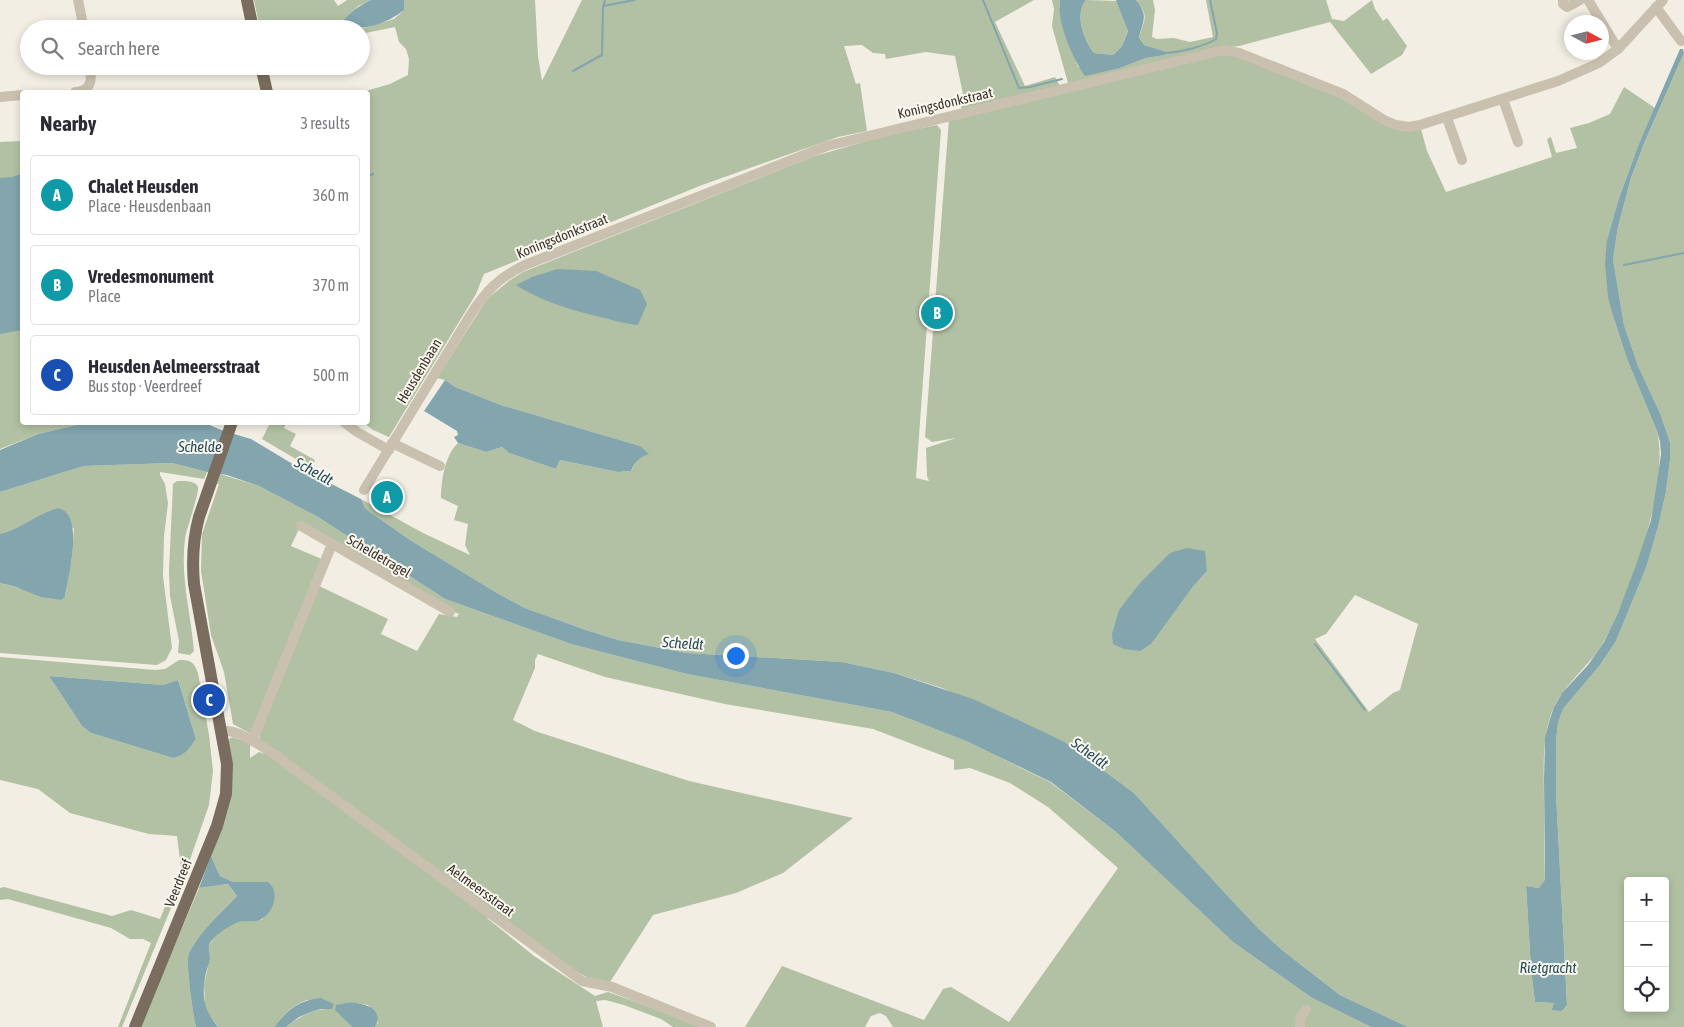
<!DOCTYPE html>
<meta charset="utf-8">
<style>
body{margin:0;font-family:"Asap Condensed",sans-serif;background:#f7f7f7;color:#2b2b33}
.controls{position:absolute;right:15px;bottom:15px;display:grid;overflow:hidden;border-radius:5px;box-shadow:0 2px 8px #0003}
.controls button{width:45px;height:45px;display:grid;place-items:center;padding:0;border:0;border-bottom:1px solid #e1e1e2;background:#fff;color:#2b2b33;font:25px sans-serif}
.compass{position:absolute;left:1564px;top:15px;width:45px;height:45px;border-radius:50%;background:#fff;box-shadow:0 2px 8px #0003;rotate:97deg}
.you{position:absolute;left:735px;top:655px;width:18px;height:18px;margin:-12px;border:4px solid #fff;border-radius:50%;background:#1a73e8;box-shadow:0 0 0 8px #1a73e833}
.badge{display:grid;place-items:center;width:32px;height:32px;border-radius:50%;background:#1a73e8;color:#fff;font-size:16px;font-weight:700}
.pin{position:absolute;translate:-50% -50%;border:2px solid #fff;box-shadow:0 1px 5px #0006}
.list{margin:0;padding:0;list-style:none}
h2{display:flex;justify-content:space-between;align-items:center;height:65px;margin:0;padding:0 20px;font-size:21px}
h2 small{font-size:16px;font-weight:400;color:#7c7c81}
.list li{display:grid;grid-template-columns:32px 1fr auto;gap:15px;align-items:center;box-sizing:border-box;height:80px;margin:0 10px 10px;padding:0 10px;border:1px solid #e1e1e2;border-radius:5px}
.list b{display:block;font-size:19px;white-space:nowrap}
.list p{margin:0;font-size:16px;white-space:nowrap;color:#7c7c81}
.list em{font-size:16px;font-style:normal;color:#7c7c81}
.icon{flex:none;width:28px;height:28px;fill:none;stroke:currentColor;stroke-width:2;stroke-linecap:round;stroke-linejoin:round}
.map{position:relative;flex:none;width:1684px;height:1027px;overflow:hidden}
.search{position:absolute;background:#fff;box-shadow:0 2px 8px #0003;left:20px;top:20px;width:350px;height:55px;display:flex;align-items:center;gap:12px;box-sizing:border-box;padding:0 18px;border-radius:28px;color:#7c7c81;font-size:19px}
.panel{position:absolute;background:#fff;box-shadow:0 2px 8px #0003;left:20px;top:90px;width:350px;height:335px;border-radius:5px}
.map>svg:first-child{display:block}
.green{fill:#b2c1a3;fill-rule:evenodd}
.water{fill:#83a5ae}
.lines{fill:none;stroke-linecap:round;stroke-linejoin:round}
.stream{stroke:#83a5ae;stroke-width:2}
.minor{stroke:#cac0af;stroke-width:10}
.major{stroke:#7a6d5f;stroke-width:12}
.labels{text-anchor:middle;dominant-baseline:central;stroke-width:4;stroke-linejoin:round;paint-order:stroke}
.street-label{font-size:14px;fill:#3a332c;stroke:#faf7ef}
.water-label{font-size:15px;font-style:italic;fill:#244c59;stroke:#faf7ef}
</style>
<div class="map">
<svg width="1684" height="1027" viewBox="0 0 1684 1027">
<rect width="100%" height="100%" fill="#f2eee3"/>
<!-- green -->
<g class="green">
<path d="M254,0H334L338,6L347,0H371L358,6L341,24L342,29H334L329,23L319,29H260Z"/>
<path d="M404,0H535L538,56L542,81L582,0H1034L995,22L1025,86L1055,77L1060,86L962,110L960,101L964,99L955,56L926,52L886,59L885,54L873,53L862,45L844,46L856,84L860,83L867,131L838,137L702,185L484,274L476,294L389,437L373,430L364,423L368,422V92H362L390,84L408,75L409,59L406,49L399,42L395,27L361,34V29L394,19L404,10Z"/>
<path d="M1052,0H1060L1059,6L1078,67L1120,68L1146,58L1165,55L1164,51L1144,45L1139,38C1144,19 1150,17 1136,0H1153L1155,10L1152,37L1157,39L1174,38L1190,42L1213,37L1206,0H1326L1332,19L1344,21L1372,0L1375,9L1383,21L1387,18L1407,46L1402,55L1371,74L1330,22L1239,46L1224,48L1068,83L1052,26L1054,9Z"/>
<path d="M1086,0L1117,1L1128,30L1122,46L1113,55L1094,53C1084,40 1074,14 1086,0Z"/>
<path d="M1224,53L1233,54L1329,91L1383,123L1421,129L1427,151L1446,192L1552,157L1547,139L1551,137L1556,153L1577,148L1570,128L1589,123L1610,114L1624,87L1655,108L1638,146L1618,201L1607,240L1613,316L1627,359L1657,431C1670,483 1631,594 1604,641C1591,665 1565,683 1554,707C1541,735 1544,771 1544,801C1544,827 1544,854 1545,881L1539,888L1526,886L1531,969L1535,1002L1554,1003L1562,1011L1567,1005L1556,793V741L1558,723L1563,709L1600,665L1616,641L1646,568L1658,527L1666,492L1670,460V442L1660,413L1638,366L1624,325L1613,259L1618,227L1631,178L1645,141L1684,53V1027H1408L1340,995L1282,950L1258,928L1224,892L1134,793L1065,742L942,688L894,673L842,662L687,653L618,640L583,629L525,608L497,593L410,540L370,512L365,508L361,499L423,533L470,555L465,545L468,524L454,520L458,506L441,498C441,481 445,455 458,443L486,452L502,447L509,453L556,469L560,460L618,472L631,471L637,460L642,456L640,446L501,405L455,387L445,380L437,378L487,299L510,280L523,272L815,156L887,135L937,125L941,130L916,478L929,481L927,476L926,448L956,438L932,442L925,437L949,119ZM1204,551L1207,571L1191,589ZM1355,595L1418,624L1400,690L1393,693L1369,712L1315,639L1326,634ZM1628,881H1665V1008H1628Z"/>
<path d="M22,141V422L85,423L38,434L0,449V142Z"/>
<path d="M270,423H286L284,428L296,434L290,446L315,460L311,468L262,439Z"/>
<path d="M172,463L207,472L204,479L160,472V475L165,484L168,503L164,536L163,576L172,648L166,660L157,665L0,653V583L62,600L65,597L72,558L74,529L57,508C37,514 20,529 0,534V492L84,466Z"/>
<path d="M220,474L259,486L318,517L445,599L571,644L687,674L892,712L966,741L1050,782L1116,832L1233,942L1312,998L1371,1027H893L886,1016L880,1013L871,1016L865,1027H745L782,966L924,1020L943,989L951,987L1009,1022L1118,868L1048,807L1010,783L970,768L954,770V760L873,729L725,704L605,677L538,654L535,660V668L513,720L535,731L689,781L853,818L783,873L736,893L653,915L610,982L589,978L579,973L492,911L487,918L534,956L595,996L608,992L704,1027H673L661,1019L624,1005L605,1000L596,1001L603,1027H375L378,1022L368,1005L356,1003L341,1015L352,1027H286C299,1017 311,1010 327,1009L307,1000C292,1005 284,1015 274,1027H218L209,1014L205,1004L204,985L210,958L208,948C213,937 227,924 239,921C248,919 250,924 263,919L268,882H233L220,876L211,856L228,809V740L232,737L250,743V758L259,752L265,754L259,740L260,733L317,585L388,619L381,634L417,651L439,614L457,617L459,614L442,607L299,529L291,546L324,560L253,735L233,724L224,672L211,635L201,571L202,534L219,484H217Z"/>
<path d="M177,481C184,481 195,480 198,487C200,491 186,530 185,539C180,576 191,614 194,651L190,655L178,653L179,641L170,596L169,571L173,484Z"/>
<path d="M0,657L155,670L165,669L179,660C191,660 194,662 198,673L209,735L213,771L209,805L185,874L122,1027H118L151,943L143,939H130L111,928L8,899L0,900V888L4,887L112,916L131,910L160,919L181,868L177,836L149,834L70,813L38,789L0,780ZM49,676L163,685L178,680L196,739C189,749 186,755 173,758L91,733L82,726Z"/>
<path d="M228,884L237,896C221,913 199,932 189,953C185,962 193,1015 196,1027H140L199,888Z"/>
</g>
<!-- water -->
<g class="water">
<path d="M371,0H404V10C386,25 365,29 342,29L341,24C349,13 358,6 371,0Z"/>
<path d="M1060,0H1086C1074,14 1084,40 1094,53L1113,55L1122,46L1128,31L1116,0H1136C1149,16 1143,20 1139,38L1144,45L1164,51L1165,55L1146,58L1120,68L1085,76C1073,59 1056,21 1060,0Z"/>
<path d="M1680,49H1683L1684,53L1645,141L1631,178L1618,227L1613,259L1624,325L1638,366L1660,413L1670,442V460L1666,492L1658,527L1646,568L1616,641L1600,665L1563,709L1558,723L1556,741V793L1567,1005L1562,1011L1552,1010L1554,1003L1535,1002L1531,969L1526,886L1539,888L1545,880L1544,780L1545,738L1549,722L1554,707L1562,693L1588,665L1604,642L1618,613L1636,565L1651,520L1657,482L1661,454L1660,442L1657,431L1627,359L1613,316L1608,297L1605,263L1607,240L1618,201L1638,146Z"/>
<path d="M22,174V330L0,334V178L12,177Z"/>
<path d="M558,269L596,271L640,290L647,304L638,325C624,324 610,319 596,316C568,309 541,301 516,285L532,277Z"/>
<path d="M445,380L455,387L501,405L640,446L649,454C639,457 635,462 631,471L618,472L560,460L556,469L509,453L502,447L486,452L458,443L454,437L458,435L457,431L424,411Z"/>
<path d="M85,423H205L221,430L251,439L296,466L361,499L365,508L370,512L410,540L497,593L525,608L583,629L618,640L687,653L842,662L894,673L973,699L1065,742L1134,793L1224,892L1258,928L1282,950L1340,995L1408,1027H1371L1312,998L1233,942L1116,832L1051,782L966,741L892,712L687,674L571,644L445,599L318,517L259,486L227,475L207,472L172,463L84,466L0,492V450L38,434Z"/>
<path d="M57,508C86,512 68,578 65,597L62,600L41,597L16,587L0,583V534C20,529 37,514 57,508Z"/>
<path d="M1187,548L1205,551L1207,571L1191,589L1151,644L1140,651L1124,649L1113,644L1112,634L1119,610L1140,583L1170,553Z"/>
<path d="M49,676L163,685L178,680L196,739C189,749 186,755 173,758L91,733L82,726Z"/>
<path d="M211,856L220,876L233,882H268C280,891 274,911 263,918C254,925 244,918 234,924C225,928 216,935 210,943C207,949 210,953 210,958C210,963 207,968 206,973C201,996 204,1009 218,1027H196C193,1015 185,962 189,953C199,932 221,913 237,896L228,884L199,888Z"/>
<path d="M321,998L334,1004L332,1009H321L311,1012L299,1017L286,1027H274C289,1009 297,1001 321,998Z"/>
<path d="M346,1003C360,1001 386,1008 375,1027H352L335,1010L336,1005Z"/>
</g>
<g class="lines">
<!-- stream -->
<g class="stream">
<path d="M983,0L1019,88L1030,87L1062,79"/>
<path d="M603,6L635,0"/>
<path d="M1163,53C1177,53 1203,47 1216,39L1217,33L1210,0"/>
<path d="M573,71L602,55L603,8L605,0"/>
<path d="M368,176L373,174"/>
<path d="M1624,265L1684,253"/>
<path d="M1315,644L1365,710"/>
</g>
<!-- minor -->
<g class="minor">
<path d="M78,0L84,29"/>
<path d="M1563,0V4L1567,7L1580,0"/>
<path d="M1588,0L1618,49"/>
<path d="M1656,7L1681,41"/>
<path d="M75,92C92,91 92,80 90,66"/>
<path d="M0,97L22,95"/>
<path d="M1503,99L1518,142"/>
<path d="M1447,118L1462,160"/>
<path d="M344,422L357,432L389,450"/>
<path d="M392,443L440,466"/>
<path d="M364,490L471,314C486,291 499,277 525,265L827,146L1224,50L1239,53L1343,94L1384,120L1396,125L1409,127L1420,125L1558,81L1599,63L1618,49L1663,0"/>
<path d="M301,526L450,612"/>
<path d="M220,731C238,729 256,743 271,752L582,981L612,987L711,1027"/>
<path d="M252,741L332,544"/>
<path d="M1300,1027L1301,1017L1306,1010"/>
</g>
<!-- major -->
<g class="major">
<path d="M247,0L253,29"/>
<path d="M261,66L267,92"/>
<path d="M135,1027L217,826L226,794L227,764L194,584C192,561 193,539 199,517L232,422"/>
</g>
</g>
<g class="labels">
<!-- street labels -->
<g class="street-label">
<text transform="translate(945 103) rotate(-13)">Koningsdonkstraat</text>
<text transform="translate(562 236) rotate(-22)">Koningsdonkstraat</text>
<text transform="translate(419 371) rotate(-59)">Heusdenbaan</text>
<text transform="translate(379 556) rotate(30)">Scheldetragel</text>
<text transform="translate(178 883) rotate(-68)">Veerdreef</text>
<text transform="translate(481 890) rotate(36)">Aelmeersstraat</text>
</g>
<!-- water labels -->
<g class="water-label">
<text x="200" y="446">Schelde</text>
<text transform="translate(314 471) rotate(29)">Scheldt</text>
<text transform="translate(683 643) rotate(4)">Scheldt</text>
<text transform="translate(1090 753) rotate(36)">Scheldt</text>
<text x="1548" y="967">Rietgracht</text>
</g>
</g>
</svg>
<div class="controls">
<button>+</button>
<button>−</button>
<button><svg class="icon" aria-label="locate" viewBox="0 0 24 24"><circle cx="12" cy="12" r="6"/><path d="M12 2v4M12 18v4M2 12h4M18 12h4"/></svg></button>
</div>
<svg class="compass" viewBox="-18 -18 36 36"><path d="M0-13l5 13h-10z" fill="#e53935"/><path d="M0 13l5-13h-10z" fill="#7c7c81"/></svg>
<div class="you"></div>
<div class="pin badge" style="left:387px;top:497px;background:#0f9aa8">A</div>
<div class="pin badge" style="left:937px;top:313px;background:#0f9aa8">B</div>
<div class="pin badge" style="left:209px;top:700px;background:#1a4fb4">C</div>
<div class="search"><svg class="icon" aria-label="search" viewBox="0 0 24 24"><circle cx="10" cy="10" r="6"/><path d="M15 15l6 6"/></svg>Search here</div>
<section class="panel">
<h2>Nearby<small>3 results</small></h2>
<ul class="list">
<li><span class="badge" style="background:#0f9aa8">A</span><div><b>Chalet Heusden</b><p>Place · Heusdenbaan</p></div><em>360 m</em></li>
<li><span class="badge" style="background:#0f9aa8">B</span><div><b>Vredesmonument</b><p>Place</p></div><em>370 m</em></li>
<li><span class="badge" style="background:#1a4fb4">C</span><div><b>Heusden Aelmeersstraat</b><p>Bus stop · Veerdreef</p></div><em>500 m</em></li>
</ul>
</section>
</div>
